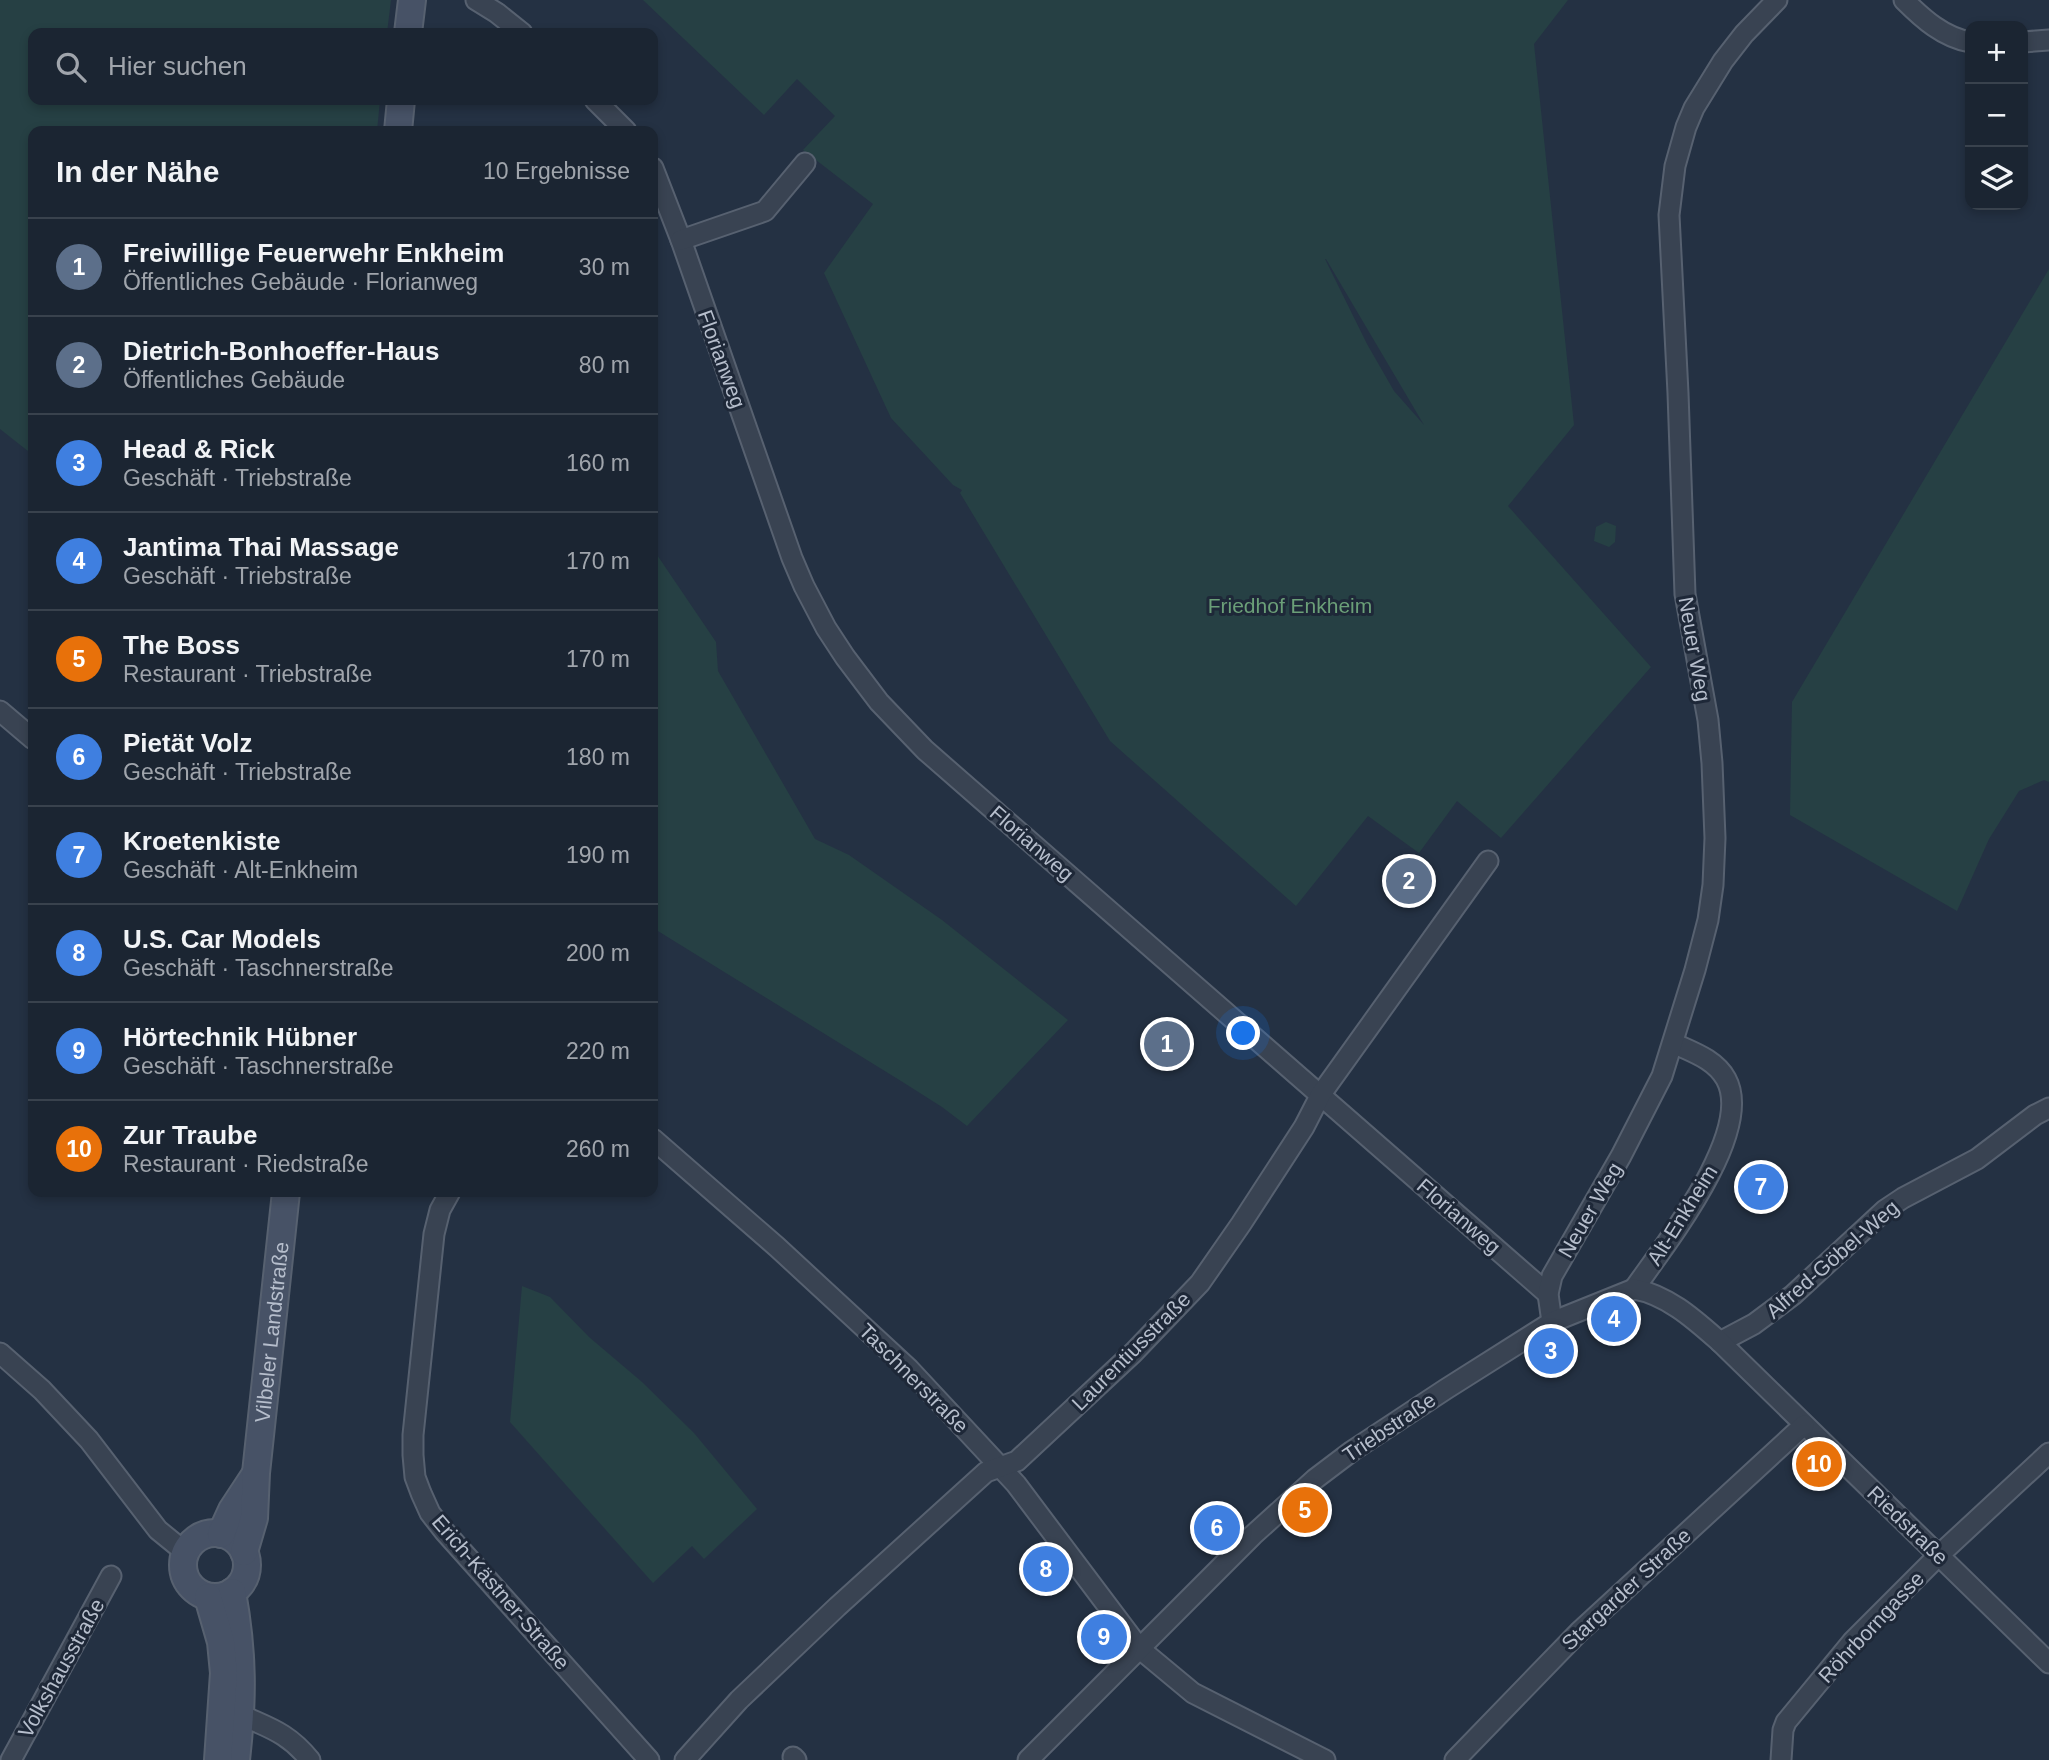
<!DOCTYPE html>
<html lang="de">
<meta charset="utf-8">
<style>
body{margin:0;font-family:Arial,sans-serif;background:#242d3a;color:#f1f3f6}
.controls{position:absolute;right:21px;top:21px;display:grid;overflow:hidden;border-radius:14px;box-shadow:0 4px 10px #0003}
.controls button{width:63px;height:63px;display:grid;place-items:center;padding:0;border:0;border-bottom:2px solid #39424d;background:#1b2532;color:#f1f3f6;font:35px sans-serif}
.you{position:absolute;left:1244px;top:1034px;width:24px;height:24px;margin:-18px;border:5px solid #fff;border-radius:50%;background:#1a73e8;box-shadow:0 0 0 10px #1a73e833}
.badge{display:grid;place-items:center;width:46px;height:46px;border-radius:50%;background:#0b8043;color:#fff;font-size:23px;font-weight:700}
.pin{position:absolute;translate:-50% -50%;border:4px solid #fff;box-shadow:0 2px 7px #0006}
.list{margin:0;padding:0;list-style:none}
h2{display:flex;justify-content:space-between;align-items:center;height:91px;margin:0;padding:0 28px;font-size:30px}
h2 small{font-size:23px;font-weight:400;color:#a0a5ac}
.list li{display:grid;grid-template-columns:46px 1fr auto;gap:21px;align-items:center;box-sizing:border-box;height:98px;padding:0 28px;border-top:2px solid #39424d}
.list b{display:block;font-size:26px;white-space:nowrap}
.list p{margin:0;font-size:23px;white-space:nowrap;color:#a0a5ac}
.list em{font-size:23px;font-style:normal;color:#a0a5ac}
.icon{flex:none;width:38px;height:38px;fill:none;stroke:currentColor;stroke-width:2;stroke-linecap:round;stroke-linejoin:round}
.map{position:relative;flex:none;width:2049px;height:1760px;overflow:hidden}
.search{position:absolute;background:#1b2532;box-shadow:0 4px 10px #0003;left:28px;top:28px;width:630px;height:77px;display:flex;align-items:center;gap:18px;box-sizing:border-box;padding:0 24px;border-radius:14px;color:#a0a5ac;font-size:26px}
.panel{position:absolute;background:#1b2532;box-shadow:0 4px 10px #0003;left:28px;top:126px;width:630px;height:1071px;border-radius:14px}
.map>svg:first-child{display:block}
.green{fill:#264044;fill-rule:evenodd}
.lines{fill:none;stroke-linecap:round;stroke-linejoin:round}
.street-casing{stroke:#576170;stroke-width:23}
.secondary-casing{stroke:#576170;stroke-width:30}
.street{stroke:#394352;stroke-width:19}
.secondary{stroke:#475266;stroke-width:26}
.labels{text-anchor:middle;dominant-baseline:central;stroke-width:6;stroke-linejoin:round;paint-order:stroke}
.street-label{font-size:21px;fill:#b6becc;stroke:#1e2838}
.park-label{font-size:21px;fill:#6b9f78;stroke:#1e2838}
</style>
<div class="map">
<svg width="2049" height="1760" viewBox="0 0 2049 1760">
<rect width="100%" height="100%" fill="#243143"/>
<!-- green -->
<g class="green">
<path d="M0,0H391L387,33H33V100H380L377,131H33V455L0,429Z"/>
<path d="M643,0H1568L1534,44L1574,425L1508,506L1651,667L1501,838L1457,801L1419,853L1368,816L1296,906L1110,741L960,493L962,490L953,485L891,418L824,273L873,204L803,150L835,116L797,79L764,115ZM1325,259H1326L1424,425L1394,391L1367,344Z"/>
<path d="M2049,269V782L2044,780L2019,791L1989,839L1957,911L1790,815L1792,702Z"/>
<path d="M1606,522L1616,526L1615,542L1609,547L1594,541L1596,527Z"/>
<path d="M653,549L716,642L718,671L815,839L849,855L942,920L1068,1020L967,1126L942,1107L901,1081L653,928Z"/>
<path d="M522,1286L550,1297L589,1337L642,1382L694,1433L757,1509L704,1559L692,1546L653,1583L510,1422Z"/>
</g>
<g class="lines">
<defs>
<g id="street">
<path d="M476,0L497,13L522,33"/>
<path d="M1904,0C1923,19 1943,37 1970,42"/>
<path d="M2023,42L2049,40"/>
<path d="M595,100L626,131"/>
<path d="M653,168L681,240L792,558L804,586L826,628L845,657L879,702L925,750L1548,1294"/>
<path d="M681,240L765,211L805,163"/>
<path d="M0,711L33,739"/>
<path d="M653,1139L777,1247L909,1369L1016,1484L1140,1649L1193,1693L1325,1760"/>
<path d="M450,1192L440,1210L434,1234L413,1435V1455L415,1477L421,1493L430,1513L444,1531L649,1760"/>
<path d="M1634,1289C1664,1246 1755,1132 1726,1079C1715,1059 1692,1052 1673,1043"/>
<path d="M1552,1322L1548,1294L1552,1276L1621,1156L1662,1076L1695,970L1708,920L1713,885L1715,838L1712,763L1708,720L1685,594L1678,393L1669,215L1675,166L1686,127L1694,108L1723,61L1744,34L1777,0"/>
<path d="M1720,1342L1754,1324L1793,1295L1885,1210L1903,1198L1977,1159L2035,1115L2049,1108"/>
<path d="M0,1353L42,1390L89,1440L158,1530L185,1552"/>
<path d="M229,1709C263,1727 284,1728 310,1760"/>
<path d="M793,1757L796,1760"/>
<path d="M11,1760L111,1576"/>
<path d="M685,1760L739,1700L837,1607L986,1472L1017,1461L1133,1353L1200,1283L1241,1224L1304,1127L1321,1094L1488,861"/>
<path d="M1028,1760L1253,1535L1315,1479L1352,1451L1446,1389L1552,1322L1634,1289C1668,1295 1695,1320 1720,1342L2049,1663"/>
<path d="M1455,1760L1579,1632L1804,1425"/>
<path d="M1781,1760L1783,1730L1786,1722L1852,1642L1939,1555L2049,1453"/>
</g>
<g id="secondary">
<path d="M408,33L412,0"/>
<path d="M398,131L401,100"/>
<circle cx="215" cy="1565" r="32"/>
<path d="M221,1534L232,1510L255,1475"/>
<path id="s1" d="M244,1552L254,1518L256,1473L286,1192"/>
<path d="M232,1592C243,1653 243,1699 236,1760"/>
<path d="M208,1597L221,1642L224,1673L218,1760"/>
</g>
</defs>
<!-- street casing -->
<use href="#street" class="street-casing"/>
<!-- secondary casing -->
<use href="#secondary" class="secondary-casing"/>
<!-- street -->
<use href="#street" class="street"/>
<!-- secondary -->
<use href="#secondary" class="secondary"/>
</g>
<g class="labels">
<!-- street labels -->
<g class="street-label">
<text transform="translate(722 359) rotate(70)">Florianweg</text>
<text transform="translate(1695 649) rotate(80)">Neuer Weg</text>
<text transform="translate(1032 843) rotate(41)">Florianweg</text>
<text transform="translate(1590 1210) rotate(-60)">Neuer Weg</text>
<text transform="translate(1682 1215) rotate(-58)">Alt-Enkheim</text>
<text transform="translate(1459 1216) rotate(41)">Florianweg</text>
<text transform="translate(1832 1259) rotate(-41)">Alfred-Göbel-Weg</text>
<text stroke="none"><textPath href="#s1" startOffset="222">Vilbeler Landstraße</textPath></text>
<text transform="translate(1131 1351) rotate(-45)">Laurentiusstraße</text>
<text transform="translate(914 1378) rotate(45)">Taschnerstraße</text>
<text transform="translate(1389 1427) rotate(-34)">Triebstraße</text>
<text transform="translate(1908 1525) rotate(44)">Riedstraße</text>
<text transform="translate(1626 1589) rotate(-43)">Stargarder Straße</text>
<text transform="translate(501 1592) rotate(49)">Erich-Kästner-Straße</text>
<text transform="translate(1871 1627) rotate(-47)">Röhrborngasse</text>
<text transform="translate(61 1668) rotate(-61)">Volkshausstraße</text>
</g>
<!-- park labels -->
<g class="park-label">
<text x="1290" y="605">Friedhof Enkheim</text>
</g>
</g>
</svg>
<div class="controls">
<button>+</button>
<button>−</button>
<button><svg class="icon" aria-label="layers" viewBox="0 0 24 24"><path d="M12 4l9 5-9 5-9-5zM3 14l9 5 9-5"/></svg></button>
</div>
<div class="you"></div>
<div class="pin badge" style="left:1167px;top:1044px;background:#5c6f8a">1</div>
<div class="pin badge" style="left:1409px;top:881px;background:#5c6f8a">2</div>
<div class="pin badge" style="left:1551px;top:1351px;background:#3f7fe0">3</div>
<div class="pin badge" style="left:1614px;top:1319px;background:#3f7fe0">4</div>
<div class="pin badge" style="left:1305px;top:1510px;background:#e8710a">5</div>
<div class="pin badge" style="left:1217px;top:1528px;background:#3f7fe0">6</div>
<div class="pin badge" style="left:1761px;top:1187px;background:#3f7fe0">7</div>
<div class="pin badge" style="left:1046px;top:1569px;background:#3f7fe0">8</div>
<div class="pin badge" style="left:1104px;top:1637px;background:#3f7fe0">9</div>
<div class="pin badge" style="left:1819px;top:1464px;background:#e8710a">10</div>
<div class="search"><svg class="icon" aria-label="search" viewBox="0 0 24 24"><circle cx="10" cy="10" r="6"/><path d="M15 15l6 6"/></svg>Hier suchen</div>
<section class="panel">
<h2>In der Nähe<small>10 Ergebnisse</small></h2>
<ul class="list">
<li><span class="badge" style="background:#5c6f8a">1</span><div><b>Freiwillige Feuerwehr Enkheim</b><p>Öffentliches Gebäude · Florianweg</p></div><em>30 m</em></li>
<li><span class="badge" style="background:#5c6f8a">2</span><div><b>Dietrich-Bonhoeffer-Haus</b><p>Öffentliches Gebäude</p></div><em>80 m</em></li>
<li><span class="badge" style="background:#3f7fe0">3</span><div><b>Head &amp; Rick</b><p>Geschäft · Triebstraße</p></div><em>160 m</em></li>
<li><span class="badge" style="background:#3f7fe0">4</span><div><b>Jantima Thai Massage</b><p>Geschäft · Triebstraße</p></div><em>170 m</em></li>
<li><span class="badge" style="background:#e8710a">5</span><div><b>The Boss</b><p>Restaurant · Triebstraße</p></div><em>170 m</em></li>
<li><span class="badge" style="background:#3f7fe0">6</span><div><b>Pietät Volz</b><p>Geschäft · Triebstraße</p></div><em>180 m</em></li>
<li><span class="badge" style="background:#3f7fe0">7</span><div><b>Kroetenkiste</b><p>Geschäft · Alt-Enkheim</p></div><em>190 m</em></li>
<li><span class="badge" style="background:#3f7fe0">8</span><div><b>U.S. Car Models</b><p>Geschäft · Taschnerstraße</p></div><em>200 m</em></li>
<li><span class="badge" style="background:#3f7fe0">9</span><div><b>Hörtechnik Hübner</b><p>Geschäft · Taschnerstraße</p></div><em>220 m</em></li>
<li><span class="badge" style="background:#e8710a">10</span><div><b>Zur Traube</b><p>Restaurant · Riedstraße</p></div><em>260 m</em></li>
</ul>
</section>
</div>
